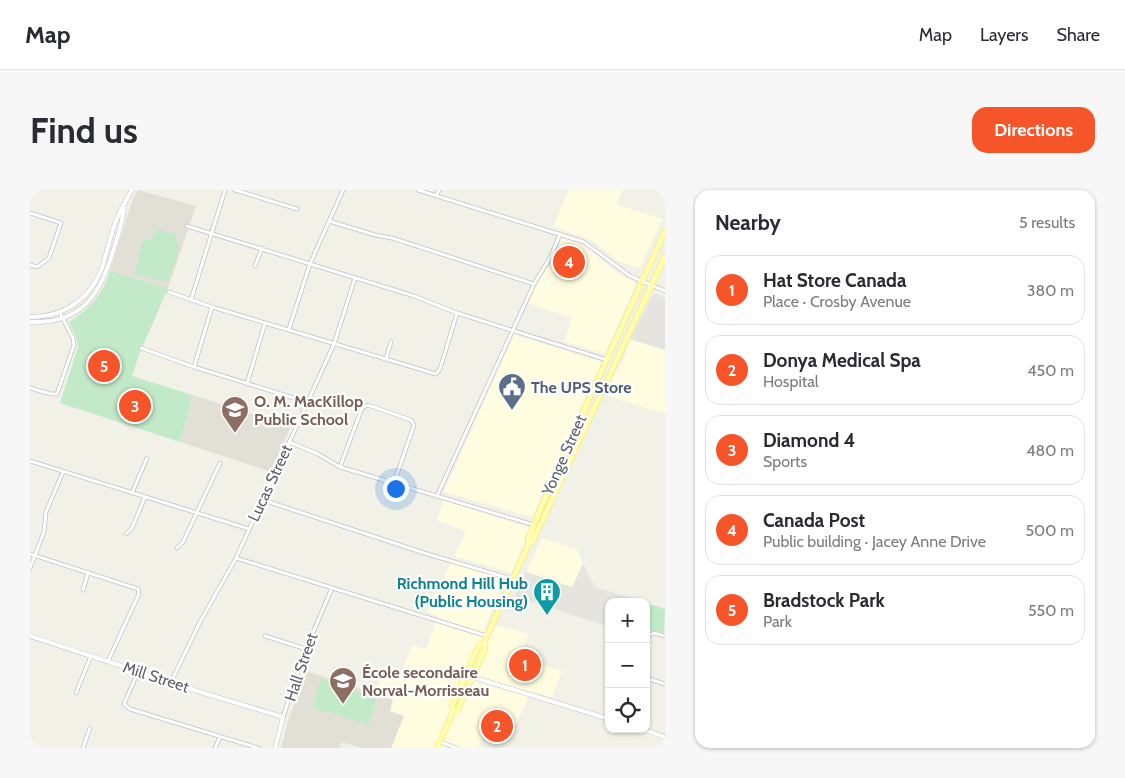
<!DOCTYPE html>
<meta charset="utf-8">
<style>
body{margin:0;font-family:Cabin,sans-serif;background:#f7f7f7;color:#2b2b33}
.controls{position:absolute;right:15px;bottom:15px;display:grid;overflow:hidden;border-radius:10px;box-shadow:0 1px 4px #0004}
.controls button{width:45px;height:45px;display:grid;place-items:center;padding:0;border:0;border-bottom:1px solid #e1e1e2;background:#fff;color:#2b2b33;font:25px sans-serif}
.you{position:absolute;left:365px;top:298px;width:18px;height:18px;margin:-12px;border:4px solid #fff;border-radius:50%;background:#1a73e8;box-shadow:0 0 0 8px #1a73e833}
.badge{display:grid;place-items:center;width:32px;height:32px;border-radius:50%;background:#f65429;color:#fff;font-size:16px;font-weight:700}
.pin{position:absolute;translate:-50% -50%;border:2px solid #fff;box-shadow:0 1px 5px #0006}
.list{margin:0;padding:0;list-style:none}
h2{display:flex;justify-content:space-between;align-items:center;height:65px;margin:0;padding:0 20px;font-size:21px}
h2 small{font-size:16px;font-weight:400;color:#7c7c81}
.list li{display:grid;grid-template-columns:32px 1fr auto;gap:15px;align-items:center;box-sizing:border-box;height:70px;margin:0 10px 10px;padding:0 10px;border:1px solid #e1e1e2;border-radius:15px}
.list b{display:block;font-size:19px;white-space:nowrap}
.list p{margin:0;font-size:16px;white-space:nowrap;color:#7c7c81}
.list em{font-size:16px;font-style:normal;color:#7c7c81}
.icon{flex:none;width:28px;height:28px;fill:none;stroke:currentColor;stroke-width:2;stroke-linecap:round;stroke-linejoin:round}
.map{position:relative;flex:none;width:635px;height:558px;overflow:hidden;border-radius:15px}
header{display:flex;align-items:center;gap:30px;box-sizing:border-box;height:70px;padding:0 25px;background:#fff;border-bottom:1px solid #e1e1e2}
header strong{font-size:24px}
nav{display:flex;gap:28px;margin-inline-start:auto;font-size:18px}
.intro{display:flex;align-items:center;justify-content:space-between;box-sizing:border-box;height:120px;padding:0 30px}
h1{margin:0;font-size:35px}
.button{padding:12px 22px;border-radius:15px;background:#f65429;color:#fff;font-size:18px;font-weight:700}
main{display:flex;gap:30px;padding:0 30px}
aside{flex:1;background:#fff;border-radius:15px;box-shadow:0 1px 4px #0004}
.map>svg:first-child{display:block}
.commercial{fill:#fffcdf}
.industrial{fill:#e5e4df}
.education{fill:#e2e0d6}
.green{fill:#c3eac8}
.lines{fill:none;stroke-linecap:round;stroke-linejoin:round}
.minor-casing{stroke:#bfc0c6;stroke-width:4.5}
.tertiary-casing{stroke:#bfc0c6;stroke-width:5}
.primary-casing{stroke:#fce356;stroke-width:6}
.minor{stroke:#fff;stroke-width:3}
.tertiary{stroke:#fff;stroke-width:4}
.primary{stroke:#fffdaf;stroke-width:5}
.labels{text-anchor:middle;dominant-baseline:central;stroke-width:4.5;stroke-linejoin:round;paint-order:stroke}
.service-label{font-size:16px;font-weight:bold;fill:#4e5e75;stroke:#fff;text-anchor:start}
.education-label{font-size:16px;font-weight:bold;fill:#785e54;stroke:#fff;text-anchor:start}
.street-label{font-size:16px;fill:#5e6269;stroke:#fff}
.culture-label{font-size:16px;font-weight:bold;fill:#0d838f;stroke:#fff;text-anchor:end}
</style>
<header>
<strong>Map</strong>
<nav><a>Map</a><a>Layers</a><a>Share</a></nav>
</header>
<div class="intro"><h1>Find us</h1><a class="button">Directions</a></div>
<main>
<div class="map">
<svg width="635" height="558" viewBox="0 0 635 558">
<rect width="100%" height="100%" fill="#f2f1e7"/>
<!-- commercial -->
<g class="commercial">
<path d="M539,0H592L587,15L633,29L609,78L588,71L563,51L523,36Z"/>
<path d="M532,48L552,54L588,83L603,91L606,95L575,164L534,151L542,128L497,113L508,91L523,70Z"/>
<path d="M484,145L572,172L502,327L414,302Z"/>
<path d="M600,149L635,160V224L575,205L591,172H593Z"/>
<path d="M413,310L500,338L482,383L424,366L436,341L407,330Z"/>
<path d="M512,348L547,359L553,374L542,397L496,382Z"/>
<path d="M421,373L477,389L453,441L471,436L499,444L490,468L532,481L522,507L501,501L479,550L454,542L448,558H361L374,526L360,521L363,510L345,503L354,477L371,483L382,455L396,459L408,426L396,422Z"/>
</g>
<!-- industrial -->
<g class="industrial">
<path d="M624,103L635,108V160L600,149Z"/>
<path d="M553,374L565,397L607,410L606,412H579V437L485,406L496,382L542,397Z"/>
</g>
<!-- education -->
<g class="education">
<path d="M108,0L166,16L138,98L80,81L103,8Z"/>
<path d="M159,204L261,236L241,282L150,252L161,213Z"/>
<path d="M277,481L363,510L360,521L374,526L361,558H331L312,552L310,558H251L258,530Z"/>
</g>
<!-- green -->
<g class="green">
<path d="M126,39L147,45L145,52L149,53L148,63L138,92L105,84L110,67L108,66L113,50H122Z"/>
<path d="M80,81L138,98L109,165L102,186L159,204L161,213L150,252L30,213L48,157L46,147L39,132C60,118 72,106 80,81Z"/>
<path d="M616,413L635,419L634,443L620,440L616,431Z"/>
<path d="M291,489L347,508L338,535L282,517Z"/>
</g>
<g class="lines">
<defs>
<g id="minor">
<path d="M205,0L267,19"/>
<path d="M388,0L554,52L600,86L635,101"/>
<path d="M406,6L409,0"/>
<path d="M0,23L31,33L19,68L7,77L0,75"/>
<path d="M299,31L345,45L362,48L504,94"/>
<path d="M157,36L384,106L427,123L577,170"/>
<path d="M225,76L232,58"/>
<path d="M139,102L182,117L406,184L410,179L427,123"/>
<path d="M161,110L195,0"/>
<path d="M259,139L280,74L313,0"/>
<path d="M111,158L164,177L277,212"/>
<path d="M356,169L361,152"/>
<path d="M164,177L182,117"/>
<path d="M217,194L235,133"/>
<path d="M0,198L21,204H27L44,155L43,148L30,123"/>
<path d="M259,252L288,264L310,277L504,335"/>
<path d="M0,271L219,339"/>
<path d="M310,277L332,218L338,215L381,230L384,235L364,293"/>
<path d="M102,303L117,268"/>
<path d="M407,306L504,94L521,66L530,44"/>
<path d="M233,310L394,363L482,389"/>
<path d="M96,344L102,338L115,307"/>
<path d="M147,358L153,352L190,273"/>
<path d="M0,364L108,399L109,404L78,471"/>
<path d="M206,368L457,446"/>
<path d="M0,378L14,342L16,322L33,282"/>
<path d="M53,400L58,383"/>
<path d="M235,446L276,459"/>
<path d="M616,447L624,443L635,446"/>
<path d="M108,482L94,514L100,519L228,558"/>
<path d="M616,488L635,494"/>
<path d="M141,492L170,432L206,368L264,242L304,154L325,88"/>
<path d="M46,503L61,466"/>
<path d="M253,527L276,459L302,398"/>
<path d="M410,552L427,558"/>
<path d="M53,558L60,538"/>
<path d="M185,558L190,547"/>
</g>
<g id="tertiary">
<path d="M0,127C35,127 62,108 73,75C78,59 81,40 89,24C93,16 97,8 102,0"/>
<path d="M0,132C56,134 71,101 85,55C89,43 93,30 94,17"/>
<path d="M0,446L167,501L253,527L245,558"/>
<path d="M436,485L579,529"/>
<path d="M612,539L635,547"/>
</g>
<g id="primary">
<path d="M499,353L498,349L529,275L635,41"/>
<path d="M423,522L422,516L449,455L454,453L499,353L503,351L506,344L635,66"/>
<path d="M407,558L423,522L428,519L455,459L454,453"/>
</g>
</defs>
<!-- minor casing -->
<use href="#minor" class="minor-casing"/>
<!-- tertiary casing -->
<use href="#tertiary" class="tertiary-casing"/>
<!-- primary casing -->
<use href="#primary" class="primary-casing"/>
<!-- minor -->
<use href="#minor" class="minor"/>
<!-- tertiary -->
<use href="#tertiary" class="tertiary"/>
<!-- primary -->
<use href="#primary" class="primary"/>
</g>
<!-- icons -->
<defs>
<symbol id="civic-pin" viewBox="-11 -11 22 30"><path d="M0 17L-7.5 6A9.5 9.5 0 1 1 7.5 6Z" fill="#5c6f8a" stroke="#fff"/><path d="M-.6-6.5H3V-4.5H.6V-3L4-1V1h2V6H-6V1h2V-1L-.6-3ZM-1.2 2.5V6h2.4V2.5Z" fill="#fff"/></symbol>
<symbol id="school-pin" viewBox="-11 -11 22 30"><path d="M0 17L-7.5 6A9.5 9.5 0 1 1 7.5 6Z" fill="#8d6e63" stroke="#fff"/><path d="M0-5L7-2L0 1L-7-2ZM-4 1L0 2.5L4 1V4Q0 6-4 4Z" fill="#fff"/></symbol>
<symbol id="building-pin" viewBox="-11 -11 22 30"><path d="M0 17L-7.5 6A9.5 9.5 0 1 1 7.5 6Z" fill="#0f9aa8" stroke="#fff"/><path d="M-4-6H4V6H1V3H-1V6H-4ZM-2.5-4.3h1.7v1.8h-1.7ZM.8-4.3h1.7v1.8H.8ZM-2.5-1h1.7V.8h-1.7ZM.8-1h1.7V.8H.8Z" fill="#fff"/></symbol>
</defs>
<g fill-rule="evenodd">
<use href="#civic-pin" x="466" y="181" width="32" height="43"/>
<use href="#school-pin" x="189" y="204" width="32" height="43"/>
<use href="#building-pin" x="501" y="386" width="32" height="43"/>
<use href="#school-pin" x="297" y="475" width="32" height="43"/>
</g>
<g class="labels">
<!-- service labels -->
<g class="service-label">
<text x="501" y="197">The UPS Store</text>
</g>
<!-- education labels -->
<g class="education-label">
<text x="224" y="211">O. M. MacKillop<tspan x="224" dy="18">Public School</tspan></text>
<text x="332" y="482">École secondaire<tspan x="332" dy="18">Norval-Morrisseau</tspan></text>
</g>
<!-- street labels -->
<g class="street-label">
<text transform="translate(534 265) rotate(-66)">Yonge Street</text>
<text transform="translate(240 293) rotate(-65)">Lucas Street</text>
<text transform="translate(271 477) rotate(-71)">Hall Street</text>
<text transform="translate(126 487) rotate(18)">Mill Street</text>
</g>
<!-- culture labels -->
<g class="culture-label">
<text x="498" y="393">Richmond Hill Hub<tspan x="498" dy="18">(Public Housing)</tspan></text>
</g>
</g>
</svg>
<div class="controls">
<button>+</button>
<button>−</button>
<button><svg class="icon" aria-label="locate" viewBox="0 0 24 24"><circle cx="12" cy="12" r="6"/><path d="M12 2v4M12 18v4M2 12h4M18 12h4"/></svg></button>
</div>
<div class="you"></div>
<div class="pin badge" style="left:495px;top:475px">1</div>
<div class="pin badge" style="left:467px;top:536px">2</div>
<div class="pin badge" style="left:105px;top:216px">3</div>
<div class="pin badge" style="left:539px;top:72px">4</div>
<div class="pin badge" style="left:74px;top:176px">5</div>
</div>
<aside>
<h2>Nearby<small>5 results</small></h2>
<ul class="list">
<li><span class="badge">1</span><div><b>Hat Store Canada</b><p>Place · Crosby Avenue</p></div><em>380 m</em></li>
<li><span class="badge">2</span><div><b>Donya Medical Spa</b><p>Hospital</p></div><em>450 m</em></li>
<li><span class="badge">3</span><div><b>Diamond 4</b><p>Sports</p></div><em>480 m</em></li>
<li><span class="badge">4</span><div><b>Canada Post</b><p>Public building · Jacey Anne Drive</p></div><em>500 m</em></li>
<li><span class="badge">5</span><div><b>Bradstock Park</b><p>Park</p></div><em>550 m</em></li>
</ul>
</aside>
</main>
